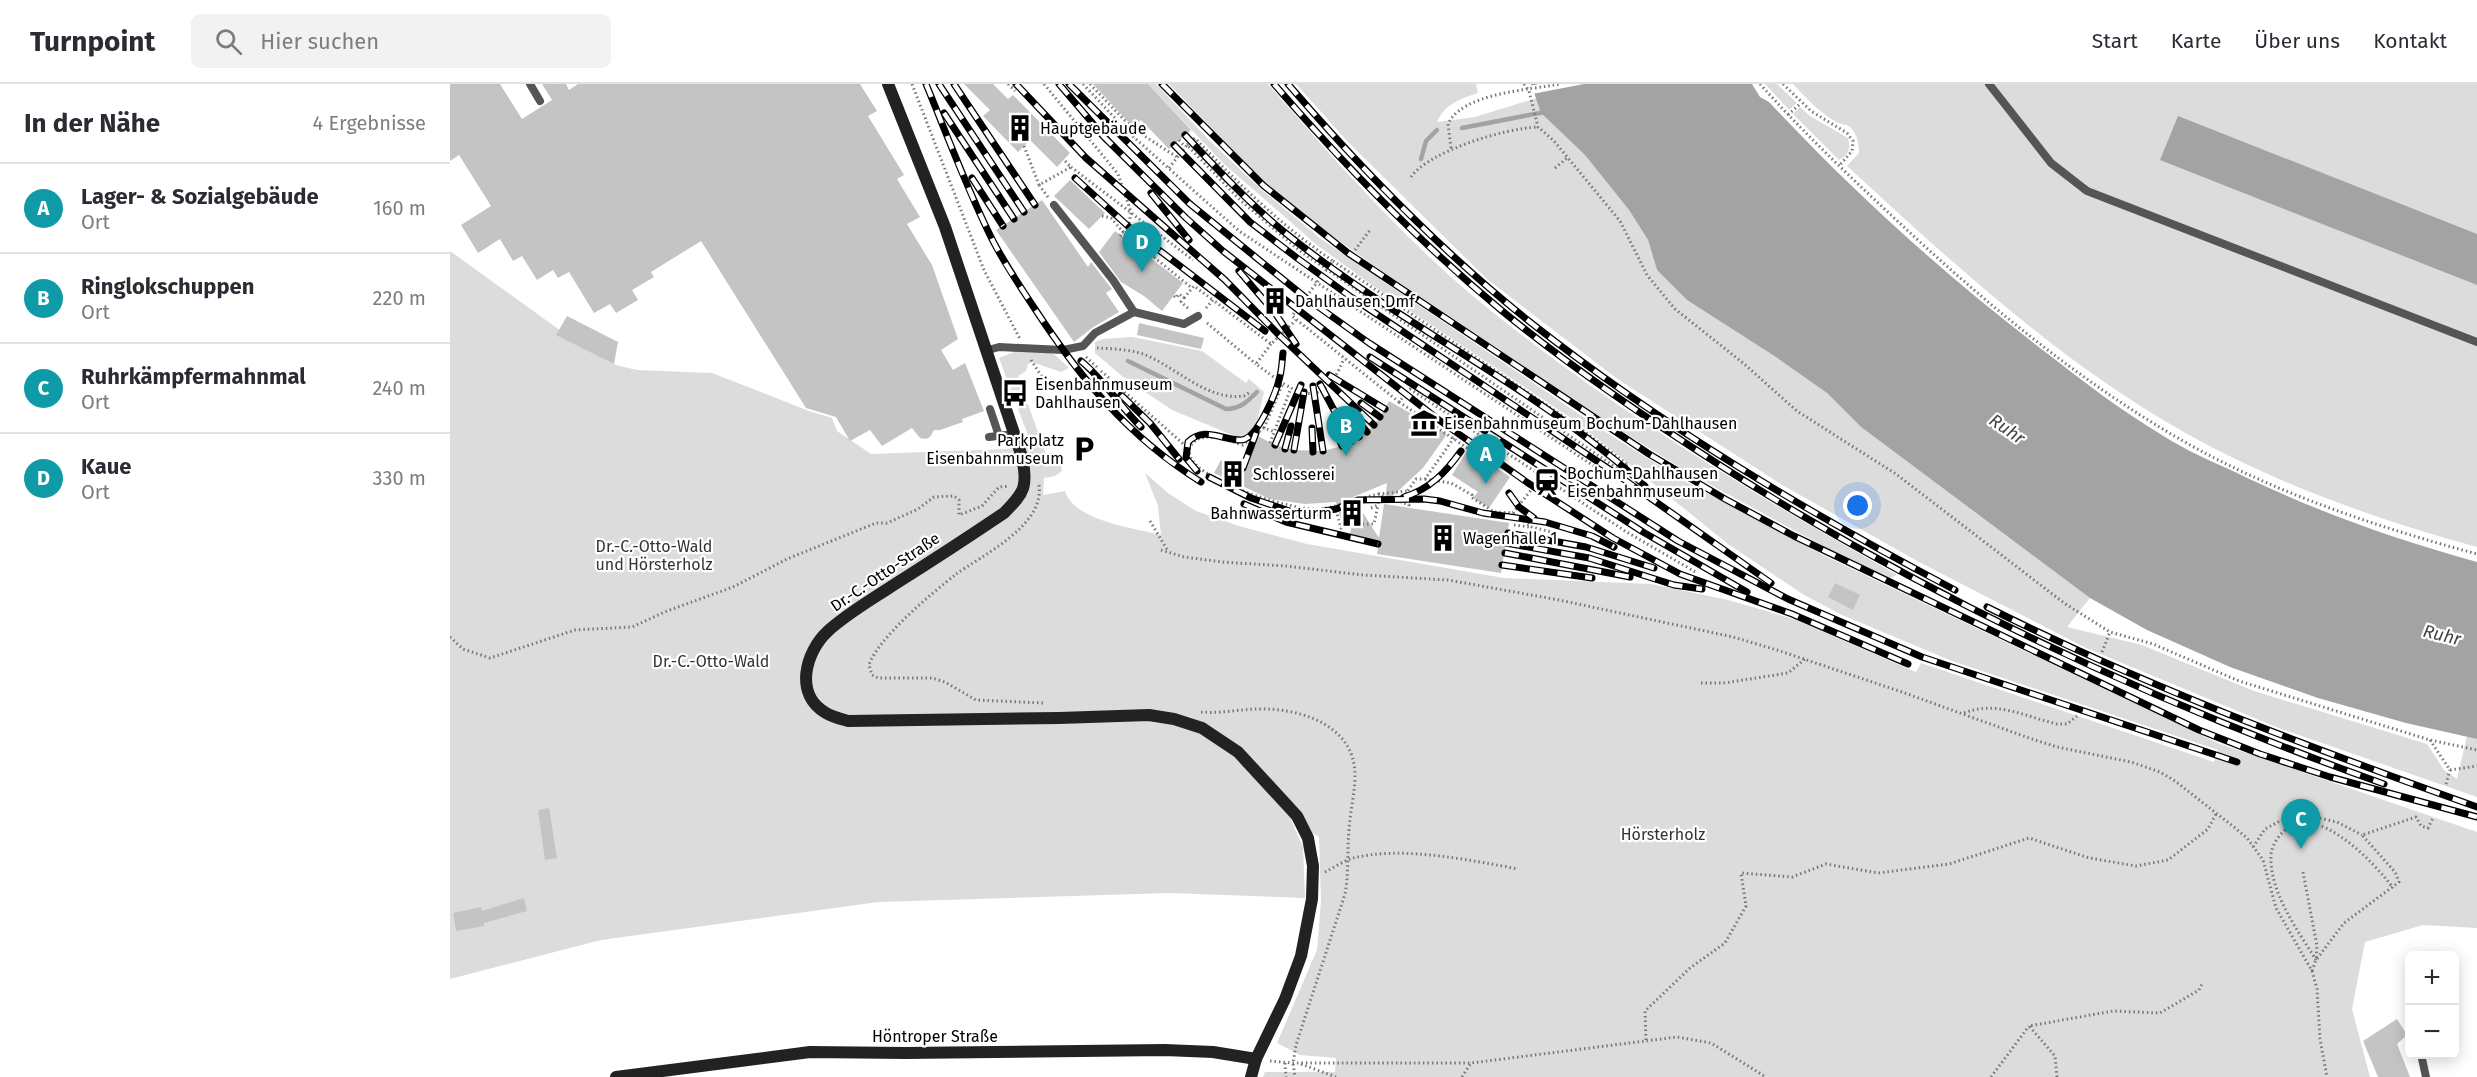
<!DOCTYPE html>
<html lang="de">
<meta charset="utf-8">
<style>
body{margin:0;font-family:"Fira Sans",sans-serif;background:#f2f2f3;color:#2b2b33}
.controls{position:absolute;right:18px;bottom:18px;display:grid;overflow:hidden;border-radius:9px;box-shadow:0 3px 15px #0003}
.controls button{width:54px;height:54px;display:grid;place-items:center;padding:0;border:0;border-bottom:2px solid #e1e1e2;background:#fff;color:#2b2b33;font:30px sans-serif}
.you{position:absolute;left:1408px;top:422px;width:21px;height:21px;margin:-15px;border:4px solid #fff;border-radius:50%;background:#1a73e8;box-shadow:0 0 0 9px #1a73e833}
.badge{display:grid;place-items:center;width:39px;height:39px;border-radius:50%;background:#000;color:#fff;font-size:20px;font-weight:700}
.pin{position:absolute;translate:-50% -50px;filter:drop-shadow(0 2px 3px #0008)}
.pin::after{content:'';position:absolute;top:32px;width:21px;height:18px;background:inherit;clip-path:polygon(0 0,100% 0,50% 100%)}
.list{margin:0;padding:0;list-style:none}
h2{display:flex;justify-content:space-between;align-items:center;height:78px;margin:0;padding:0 24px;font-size:26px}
h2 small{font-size:20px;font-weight:400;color:#7c7c81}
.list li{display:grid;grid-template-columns:39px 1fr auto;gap:18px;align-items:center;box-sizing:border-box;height:90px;padding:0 24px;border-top:2px solid #e1e1e2}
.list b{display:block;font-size:22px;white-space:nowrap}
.list p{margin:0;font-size:20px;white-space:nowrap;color:#7c7c81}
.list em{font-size:20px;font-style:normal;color:#7c7c81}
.icon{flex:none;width:33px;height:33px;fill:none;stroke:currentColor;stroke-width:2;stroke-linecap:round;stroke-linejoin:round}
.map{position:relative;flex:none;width:2027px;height:993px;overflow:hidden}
header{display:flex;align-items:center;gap:36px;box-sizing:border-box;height:84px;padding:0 30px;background:#fff;border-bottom:2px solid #e1e1e2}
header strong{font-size:28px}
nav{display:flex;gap:33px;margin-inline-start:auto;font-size:21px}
.search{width:420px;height:54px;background:#f2f2f3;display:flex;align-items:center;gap:15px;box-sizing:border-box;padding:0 21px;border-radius:9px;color:#7c7c81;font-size:22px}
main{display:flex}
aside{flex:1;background:#fff}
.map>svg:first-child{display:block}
.green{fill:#dcdcdc}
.water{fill:#a3a3a3}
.pier{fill:#fff}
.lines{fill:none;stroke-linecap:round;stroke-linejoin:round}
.stream{stroke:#a3a3a3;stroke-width:4.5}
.building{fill:#c4c4c4}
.path{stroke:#777;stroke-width:3;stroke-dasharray:1.5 3;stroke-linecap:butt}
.lane{stroke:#555;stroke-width:8}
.secondary{stroke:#222;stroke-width:12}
.rail-casing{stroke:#000;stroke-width:7}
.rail{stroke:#fff;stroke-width:4.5;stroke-dasharray:14;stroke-linecap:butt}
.labels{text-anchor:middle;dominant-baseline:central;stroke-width:4.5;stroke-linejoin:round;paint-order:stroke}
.poi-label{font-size:16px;fill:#000;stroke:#fff;text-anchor:start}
.park-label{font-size:16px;fill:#333;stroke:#fff}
.street-label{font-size:16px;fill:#000;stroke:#fff}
.water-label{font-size:18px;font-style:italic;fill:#444;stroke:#fff}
</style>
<header>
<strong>Turnpoint</strong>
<div class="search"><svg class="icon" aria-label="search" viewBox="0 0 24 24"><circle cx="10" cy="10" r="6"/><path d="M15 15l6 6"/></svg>Hier suchen</div>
<nav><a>Start</a><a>Karte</a><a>Über uns</a><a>Kontakt</a></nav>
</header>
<main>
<aside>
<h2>In der Nähe<small>4 Ergebnisse</small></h2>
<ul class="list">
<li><span class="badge" style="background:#0f9aa8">A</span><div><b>Lager- &amp; Sozialgebäude</b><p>Ort</p></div><em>160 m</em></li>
<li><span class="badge" style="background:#0f9aa8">B</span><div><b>Ringlokschuppen</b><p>Ort</p></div><em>220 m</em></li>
<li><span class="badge" style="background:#0f9aa8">C</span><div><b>Ruhrkämpfermahnmal</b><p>Ort</p></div><em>240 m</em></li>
<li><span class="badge" style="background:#0f9aa8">D</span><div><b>Kaue</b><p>Ort</p></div><em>330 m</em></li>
</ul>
</aside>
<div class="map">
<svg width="2027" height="993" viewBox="0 0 2027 993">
<rect width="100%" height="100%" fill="#fff"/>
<!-- green -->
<g class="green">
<path d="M698,0H706L759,56L812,106L871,155L1160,351L1236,398L1373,471L1770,660L2027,748V844L1973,841L1915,858L1902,925L1920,993H813L815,988H885L886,974L850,971L827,959L867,866L871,817L869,753L841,736L853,763L855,814L720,809L428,818L151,856L0,895V167L136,265L166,281L187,286L262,289L359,327L382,334L387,347L421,370L556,365L582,362L549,274L569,266L587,267L604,270L619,284L611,288L582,278L578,280L576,287L568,292L600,382L611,381L612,387L605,392L594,394L593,411L615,407C624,437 684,444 711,451L708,422L695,389L718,409L746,427L792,443L857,460L1054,494L1201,500L1278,516L1344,535L1466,588L1471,579L1764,678L1768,666L1502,577L1392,531L1354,511L1278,460L1127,338L929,206L867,161L774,80Z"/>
<path d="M719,0H818C882,73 948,149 1023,212C1154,321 1300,408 1447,491L1440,494L1373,462L1239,389L1165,343L933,188L874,146L814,98Z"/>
<path d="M846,0H1026L1028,9C1010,15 995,20 987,38L1025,33L1087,14L1091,29L1135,71L1179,126L1198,156L1207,186L1237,216L1327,273L1377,309L1411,343L1640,514L1617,543L1692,561L1804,607L1977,660L1994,686L2007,695L2017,652L2027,655V713L1826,643L1636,564L1469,478L1334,402L1166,294L1037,195L899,59Z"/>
<path d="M1315,0H1327L1347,19L1339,26Z"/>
<path d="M1343,0H2027V463C1921,434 1815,396 1720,340C1601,270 1498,175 1397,82L1409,69C1409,60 1407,49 1400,43C1396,40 1390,40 1386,38C1369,28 1356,14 1343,0Z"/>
<path d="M1350,23L1360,32L1398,54C1401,64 1399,71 1389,76L1343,30Z"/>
<path d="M682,253L752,267L796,299L799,295L814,308L807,338L798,351L787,353L722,326L673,293L645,269V258L652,255Z"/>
</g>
<!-- water -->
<g class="water">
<path d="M1081,0H1302L1310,13L1319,18C1405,110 1498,194 1598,270C1635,299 1672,327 1712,351C1735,366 1761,377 1785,388C1865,427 1941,454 2027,478V655L1956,639L1868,614L1780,583L1697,546L1640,514L1411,343L1377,309L1326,273L1237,216L1207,186L1198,156L1179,126L1135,71L1091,29Z"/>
<path d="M1728,32L2027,150V201L1710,76Z"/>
</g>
<!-- pier -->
<path class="pier" d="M1089,0H1134L1082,10L1079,2Z"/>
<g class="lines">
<!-- stream -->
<g class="stream">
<path d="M1012,44L1095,28"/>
<path d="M971,75L976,57L987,46"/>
<path d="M678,277L776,325C790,325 797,318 807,308"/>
</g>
</g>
<!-- building -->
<g class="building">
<path d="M0,0H50L72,35L102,16L92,0H116L119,6L128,0H410L427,27L418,32L454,91L447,95L470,133L457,140L482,181L508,255L491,266L503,286L515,279L534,327L512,335L513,338L490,346H484L480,353L476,355L470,354L462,344L432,362L420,346L400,357L386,333L356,324L251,157L201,188L204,193L182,206L188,216L166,229L160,220L144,229L119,188L108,194L103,186L87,196L72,172L63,177L50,155L28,169L11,141L41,122L9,71L0,77Z"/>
<path d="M514,0H543L558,15L563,11L620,69L607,83L580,56L568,68L533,32L540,26Z"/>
<path d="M643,0H698L741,46L719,65L691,36L683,43Z"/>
<path d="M620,96L655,129L639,145L604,112Z"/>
<path d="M592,116L638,183L641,178L658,200L662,205L656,209L669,228L642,244L624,258L546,146Z"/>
<path d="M665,147L733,199L712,227L694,212L671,198L649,168Z"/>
<path d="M117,232L168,258L164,280L106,251Z"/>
<path d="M689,239L754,254L751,265L687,251Z"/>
<path d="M939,317L997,350L973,384L935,419L937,399L903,413L929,454L934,420L1059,439L1051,489L927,470L929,457L900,450L902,439L893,442L886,418L855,420L820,415L764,389L771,376L793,388L808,352L825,361L844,366L873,367L892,362L917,348L930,333Z"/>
<path d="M1018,365L1060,393L1039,424L1023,414L1028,408L1002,391Z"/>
<path d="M1385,499L1410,511L1403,526L1378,513Z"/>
<path d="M99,724L107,774L95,776L88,726Z"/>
<path d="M74,814L77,827L34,839V842L6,847L3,829L31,823L32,827Z"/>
<path d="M1947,935L1957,951L1947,960L1960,993H1928L1913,957Z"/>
</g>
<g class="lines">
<!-- path -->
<g class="path">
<path d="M462,0L534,186L570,255"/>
<path d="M558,0L565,7"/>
<path d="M594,0L668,90L681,128L677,152"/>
<path d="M633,0L677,47L789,147L1159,392L1162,387L1178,381"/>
<path d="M640,0L682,44L727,73"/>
<path d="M1074,0L1079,7L1088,43L1104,57L1170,137L1197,191L1225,225L1293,279L1347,327L1446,390L1614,519L1660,548L1703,560L1789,597L1980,656L2027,666"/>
<path d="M1310,0C1351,46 1396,89 1441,131C1526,211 1616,287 1716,347C1812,405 1920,441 2027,470"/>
<path d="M1333,0L1361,27L1397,49L1403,57L1402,67L1389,82"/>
<path d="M1338,31L1351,19"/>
<path d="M729,56L735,63"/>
<path d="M737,61L745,54C787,99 832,142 883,177L842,232L949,318L960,305L1175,447L1247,489"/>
<path d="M574,62L589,101"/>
<path d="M1001,64L998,40C1012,9 1079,6 1110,0"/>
<path d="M621,83L743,176"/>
<path d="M719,84L737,61L790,116L850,167L1168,385"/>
<path d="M1105,84L1117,74"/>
<path d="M961,93C979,67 1056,44 1088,43"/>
<path d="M598,113L589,101L621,83L614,76"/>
<path d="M652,132L661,134L673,148"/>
<path d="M670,152L673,148L742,204"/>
<path d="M905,166L920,146"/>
<path d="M883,177L1129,343L1178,381"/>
<path d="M724,212L726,214L729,210L734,214L731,218L740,226"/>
<path d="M734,214L744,202L763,216"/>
<path d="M756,224L763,216L821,260L846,236"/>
<path d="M757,239L806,280"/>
<path d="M821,260L806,280C844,308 872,332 894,274"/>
<path d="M647,264C662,265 678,265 693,270C727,283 756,317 794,312L800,308"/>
<path d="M636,273L647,283"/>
<path d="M581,276L596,299"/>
<path d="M651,287L739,365C739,368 740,371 741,374C752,398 845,428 871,425C891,422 910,414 929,410L937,415H952L966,395H975L1013,341"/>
<path d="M949,318L1026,370"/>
<path d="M814,344L833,299"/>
<path d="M820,359L841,304"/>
<path d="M739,365C748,344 776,356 793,361L814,344L825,348"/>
<path d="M975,395L1001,399L1022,411L1021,413L1044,428L1063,429L1092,392"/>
<path d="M589,401C595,442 532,471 505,491C482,509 427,555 419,581L422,591L428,594H482L495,598L526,616L593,619"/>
<path d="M946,416L959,421L958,424"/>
<path d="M885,422L891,444L902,440H924L928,421"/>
<path d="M921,424L928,421L929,410L958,407"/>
<path d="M1063,429L1082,443L1105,449"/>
<path d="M700,437L718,467"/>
<path d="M1064,441L1080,443"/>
<path d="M711,466L734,473L772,478L836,482L913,491L998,496L1109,516L1283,553L1327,566L1452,608L1579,654L1607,663L1681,678L1710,688L1725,697L1784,743L1797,754L1813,776L1826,824L1862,887L1867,905L1870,955L1877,993"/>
<path d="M0,553L13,565L40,574L125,546L182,543L217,527L283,503L337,475L426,439H437L468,425L484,413L504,412L509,416V431L532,422L549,403L559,402"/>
<path d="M1652,568L1660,548"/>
<path d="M1251,599H1274L1338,589L1355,575"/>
<path d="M751,628C773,630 794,624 816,625C856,626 905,644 905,691C905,709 900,728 899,746C897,768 899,789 895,810L846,961L843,979L845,993"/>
<path d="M1514,629C1546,616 1576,633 1607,640H1617L1627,632"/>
<path d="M1980,656L2000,686"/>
<path d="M2000,686L2027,682"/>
<path d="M1996,700L2000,686"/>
<path d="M1803,763L1815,745L1845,729L1887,738L1912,751"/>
<path d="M875,788C883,784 892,778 900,775C948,761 1020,776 1068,785"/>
<path d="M1853,788L1867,862L1866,874"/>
<path d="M1866,876C1847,845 1819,808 1821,770C1822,762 1828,752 1835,746C1866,717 1926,780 1943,804"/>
<path d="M1862,887L1866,876L1894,839L1949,798L1945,788L1912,751L1966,733L1971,742L1978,744L1983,734"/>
<path d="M1196,956L1195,927L1240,884L1275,859L1296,822L1291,789L1342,793L1376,780L1428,789L1499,780L1579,754L1639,774L1686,782L1718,776L1758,745L1766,730"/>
<path d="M820,977L843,979H1021L1227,953L1261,959L1316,993"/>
<path d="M835,979L836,993"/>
<path d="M851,980L886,993"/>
<path d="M1012,993L1021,979"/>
<path d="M1541,993L1579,942"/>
<path d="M1607,993L1605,972L1579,942L1663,927L1710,929L1749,906L1753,898"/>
</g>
<!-- lane -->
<g class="lane">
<path d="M80,0L90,17"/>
<path d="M1539,0L1601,79L1637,107L2027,258"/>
<path d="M604,121L663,196L684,228"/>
<path d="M535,267L549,263L613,266L633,262L645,249L684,228L734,240L748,232"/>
<path d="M540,325L549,352"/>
<path d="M539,353L564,350"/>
<path d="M1971,970L1976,993"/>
</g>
<!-- secondary -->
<g class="secondary">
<path d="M438,0L495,143L572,373C578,402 575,408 554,429C517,454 480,478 442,502C421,516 398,529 378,547C355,568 344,611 376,629C383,633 391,635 398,637L609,634L699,631L724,635L752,644L788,668L847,732L858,754L863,782L862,815L851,872L835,915L806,975L801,993"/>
<path d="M166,993L360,968L455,969L715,966L763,968L806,975"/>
</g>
<defs>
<g id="rail">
<path d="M476,0C497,51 516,102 540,151C552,176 568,199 583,222C630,294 677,352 751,398"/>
<path d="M489,0L574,128"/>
<path d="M504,0L585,121"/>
<path d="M566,0L636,74L775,196L829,251L924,341"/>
<path d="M609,0L657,56"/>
<path d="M619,0L740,120L856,214L919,259L1228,457L1338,515L1472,573L1787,678"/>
<path d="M712,0L814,102L898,169L1199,370L1275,415L1344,452L1749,646L1810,670L1880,693L2027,733"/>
<path d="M824,0C894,81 968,157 1051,226C1119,282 1193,332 1268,380C1476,513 1701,617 1934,700"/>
<path d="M838,0C912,86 991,167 1080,238C1212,342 1357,428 1505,506"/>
<path d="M494,29L564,135"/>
<path d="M652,51L736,134L773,167L989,336L1078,399L1163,454L1230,490L1342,530L1458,580"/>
<path d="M735,51C766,84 798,118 833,147C947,240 1086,302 1195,402"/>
<path d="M724,61L800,138L847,174L901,213L1162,387L1321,499"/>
<path d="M522,94L553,142"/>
<path d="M625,94L679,143L815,247"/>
<path d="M701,109L739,156"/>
<path d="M789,187L825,229L846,260"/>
<path d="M920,273L1193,448L1297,508"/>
<path d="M631,277C654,296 669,321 691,343"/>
<path d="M879,291L935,325"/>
<path d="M870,300L901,358"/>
<path d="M863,302L873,367"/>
<path d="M671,311L700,339L729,375"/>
<path d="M911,319L930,333"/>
<path d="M901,329L917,348"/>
<path d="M897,336L909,353"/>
<path d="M884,343L892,362"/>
<path d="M862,344L863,368"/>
<path d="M825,361L851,301"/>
<path d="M835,365L841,342"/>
<path d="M844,366L854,308"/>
<path d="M793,384L806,349"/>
<path d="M747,387L736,374L738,358C755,342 771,356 791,356C807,356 827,307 830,292C832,284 832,277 833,269"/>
<path d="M759,393L801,414L851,431L886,425L908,416L974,415L990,417L1033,429L1095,438L1142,452L1164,463"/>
<path d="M1059,409L1069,423L1084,434"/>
<path d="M954,413C980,405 996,388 1011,367"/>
<path d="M794,420L836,438L928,460"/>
<path d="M1058,449L1136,463L1204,484"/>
<path d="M1056,459L1139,474L1224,501L1252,505"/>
<path d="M1055,469L1180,493"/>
<path d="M1052,481L1142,494"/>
<path d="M1537,523C1697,603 1859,663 2027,723"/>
</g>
</defs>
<!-- rail casing -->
<use href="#rail" class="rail-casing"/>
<!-- rail -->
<use href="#rail" class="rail"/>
</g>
<!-- icons -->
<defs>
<symbol id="building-bare" viewBox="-9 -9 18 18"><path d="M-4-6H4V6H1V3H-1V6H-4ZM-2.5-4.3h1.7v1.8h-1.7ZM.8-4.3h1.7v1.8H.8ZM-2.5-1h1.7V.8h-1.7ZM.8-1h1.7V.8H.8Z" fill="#000" stroke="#fff" stroke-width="2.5" paint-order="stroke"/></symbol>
<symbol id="bus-bare" viewBox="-9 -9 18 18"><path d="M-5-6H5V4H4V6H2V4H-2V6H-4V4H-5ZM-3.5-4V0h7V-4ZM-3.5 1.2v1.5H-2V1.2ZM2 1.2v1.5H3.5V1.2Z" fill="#000" stroke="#fff" stroke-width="2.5" paint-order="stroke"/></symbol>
<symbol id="museum-bare" viewBox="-9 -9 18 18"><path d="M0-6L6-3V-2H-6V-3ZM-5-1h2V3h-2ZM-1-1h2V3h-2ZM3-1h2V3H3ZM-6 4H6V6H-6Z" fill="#000" stroke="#fff" stroke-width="2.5" paint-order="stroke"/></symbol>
<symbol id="parking-bare" viewBox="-9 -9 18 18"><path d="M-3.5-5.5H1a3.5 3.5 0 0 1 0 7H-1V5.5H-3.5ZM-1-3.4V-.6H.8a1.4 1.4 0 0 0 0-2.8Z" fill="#000" stroke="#fff" stroke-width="2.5" paint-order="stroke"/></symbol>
<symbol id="station-bare" viewBox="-9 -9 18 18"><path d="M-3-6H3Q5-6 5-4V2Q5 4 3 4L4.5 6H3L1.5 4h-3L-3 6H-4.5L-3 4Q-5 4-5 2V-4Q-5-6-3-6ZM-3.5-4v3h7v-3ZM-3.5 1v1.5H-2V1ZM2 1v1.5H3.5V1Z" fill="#000" stroke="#fff" stroke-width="2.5" paint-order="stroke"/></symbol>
</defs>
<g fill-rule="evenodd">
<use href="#building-bare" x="551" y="25" width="38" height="38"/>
<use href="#building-bare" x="806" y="198" width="38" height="38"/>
<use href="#bus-bare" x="546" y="290" width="38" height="38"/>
<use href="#museum-bare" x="955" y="320" width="38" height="38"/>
<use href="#parking-bare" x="615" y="346" width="38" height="38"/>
<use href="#building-bare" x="764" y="371" width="38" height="38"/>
<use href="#station-bare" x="1078" y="379" width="38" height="38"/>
<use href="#building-bare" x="883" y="410" width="38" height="38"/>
<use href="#building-bare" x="974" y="435" width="38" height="38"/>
</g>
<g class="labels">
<!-- poi labels -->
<g class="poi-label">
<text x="590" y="44">Hauptgebäude</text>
<text x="845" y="217">Dahlhausen Dmf</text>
<text x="585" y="300">Eisenbahnmuseum<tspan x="585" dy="18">Dahlhausen</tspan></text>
<text x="994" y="339">Eisenbahnmuseum Bochum-Dahlhausen</text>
<text x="614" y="356" text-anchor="end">Parkplatz<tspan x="614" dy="18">Eisenbahnmuseum</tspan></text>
<text x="1117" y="389">Bochum-Dahlhausen<tspan x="1117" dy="18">Eisenbahnmuseum</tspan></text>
<text x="803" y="390">Schlosserei</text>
<text x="882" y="429" text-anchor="end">Bahnwasserturm</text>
<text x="1013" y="454">Wagenhalle 1</text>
</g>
<!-- park labels -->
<g class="park-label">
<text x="204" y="462">Dr.-C.-Otto-Wald<tspan x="204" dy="18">und Hörsterholz</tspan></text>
<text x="261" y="577">Dr.-C.-Otto-Wald</text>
<text x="1213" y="750">Hörsterholz</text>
</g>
<!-- street labels -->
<g class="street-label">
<text transform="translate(435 488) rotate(-34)">Dr.-C.-Otto-Straße</text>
<text x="485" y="952">Höntroper Straße</text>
</g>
<!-- water labels -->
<g class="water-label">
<text transform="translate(1557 345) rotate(35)">Ruhr</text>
<text transform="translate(1992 551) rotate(14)">Ruhr</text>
</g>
</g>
</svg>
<div class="controls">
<button>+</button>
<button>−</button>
</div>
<div class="you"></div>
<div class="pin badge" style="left:1036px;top:400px;background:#0f9aa8">A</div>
<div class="pin badge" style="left:896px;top:372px;background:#0f9aa8">B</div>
<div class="pin badge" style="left:1851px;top:765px;background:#0f9aa8">C</div>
<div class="pin badge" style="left:692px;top:188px;background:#0f9aa8">D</div>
</div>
</main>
